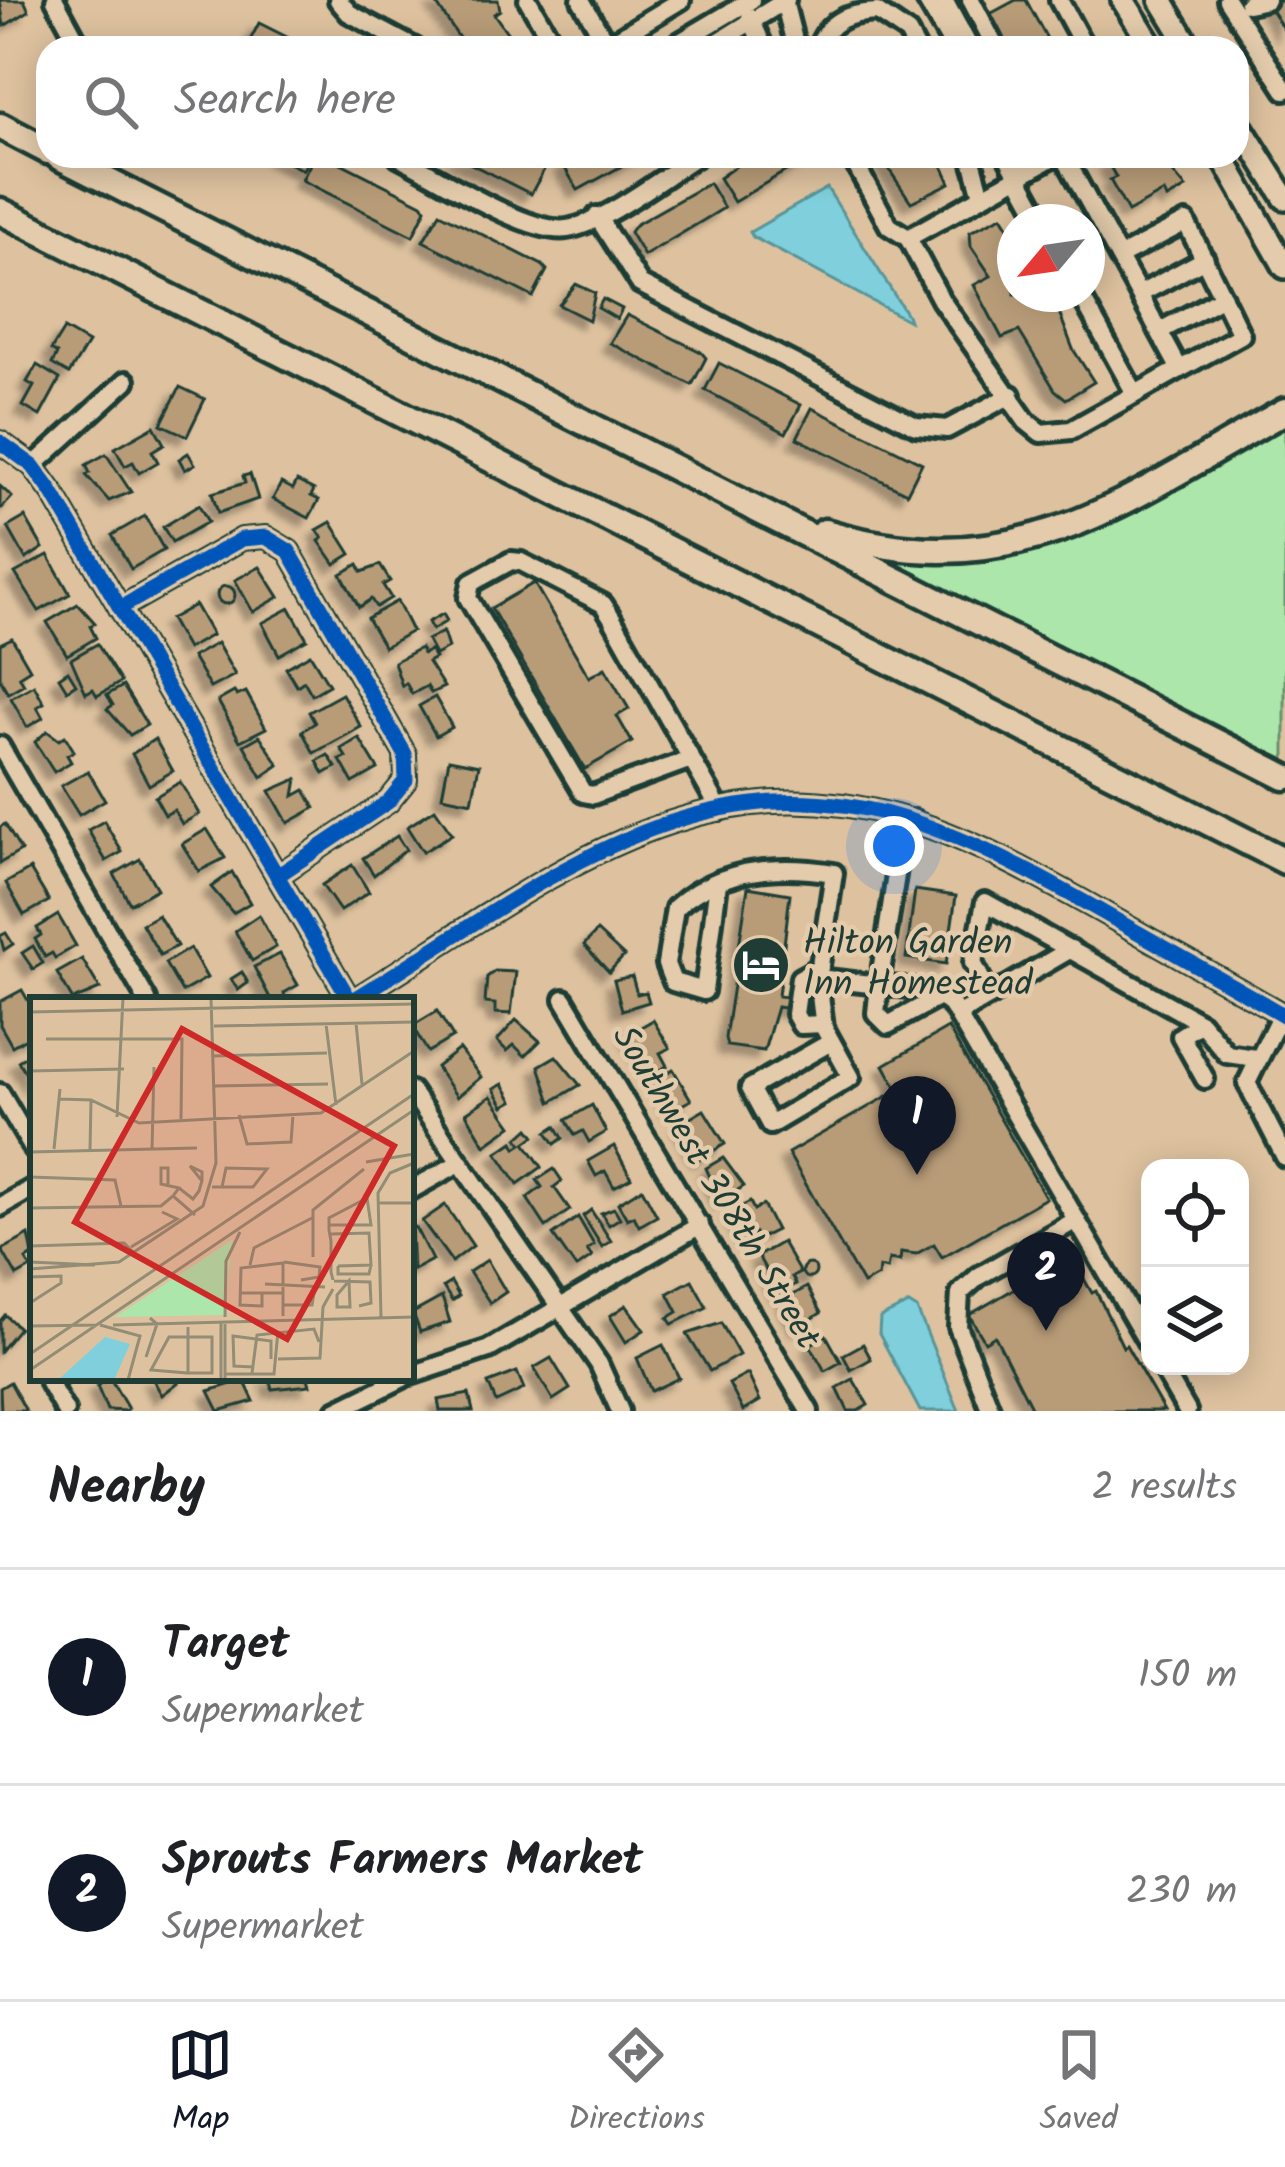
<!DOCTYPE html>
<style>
body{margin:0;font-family:Kalam,sans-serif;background:#f6f6f6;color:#202124}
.controls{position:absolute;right:36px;bottom:36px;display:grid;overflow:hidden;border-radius:24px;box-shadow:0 6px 30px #0003}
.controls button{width:108px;height:108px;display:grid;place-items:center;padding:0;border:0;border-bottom:3px solid #e0e0e0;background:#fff;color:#202124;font:60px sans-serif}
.compass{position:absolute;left:997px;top:204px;width:108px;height:108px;border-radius:50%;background:#fff;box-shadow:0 6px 30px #0003;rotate:241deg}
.you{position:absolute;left:894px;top:846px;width:42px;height:42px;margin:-30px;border:9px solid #fff;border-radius:50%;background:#1a73e8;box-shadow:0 0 0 18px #1a73e833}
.badge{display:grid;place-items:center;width:78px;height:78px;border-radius:50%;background:#111827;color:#fff;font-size:39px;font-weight:700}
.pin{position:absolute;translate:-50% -99px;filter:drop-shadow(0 3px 6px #0008)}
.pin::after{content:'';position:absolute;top:63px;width:42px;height:36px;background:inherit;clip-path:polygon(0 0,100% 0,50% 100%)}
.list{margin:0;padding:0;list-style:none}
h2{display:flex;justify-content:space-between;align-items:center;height:156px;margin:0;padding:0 48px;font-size:51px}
h2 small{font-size:39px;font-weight:400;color:#757577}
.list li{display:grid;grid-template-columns:78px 1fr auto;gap:36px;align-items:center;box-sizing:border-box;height:216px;padding:0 48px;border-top:3px solid #e0e0e0}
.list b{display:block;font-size:45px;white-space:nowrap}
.list p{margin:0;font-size:39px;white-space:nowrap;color:#757577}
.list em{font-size:39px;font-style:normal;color:#757577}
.icon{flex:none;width:66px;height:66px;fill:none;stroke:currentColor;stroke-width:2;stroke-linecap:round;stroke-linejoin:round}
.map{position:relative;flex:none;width:1285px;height:1411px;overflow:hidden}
.search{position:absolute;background:#fff;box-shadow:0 6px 30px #0003;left:36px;right:36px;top:36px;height:132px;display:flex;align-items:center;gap:30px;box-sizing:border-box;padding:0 42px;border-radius:36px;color:#757577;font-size:45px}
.sheet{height:588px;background:#fff}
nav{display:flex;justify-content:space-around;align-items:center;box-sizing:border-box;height:168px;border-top:3px solid #e0e0e0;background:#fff;font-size:33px;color:#757577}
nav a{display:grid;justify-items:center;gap:6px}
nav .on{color:#111827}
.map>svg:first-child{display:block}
.green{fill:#ade6ab;stroke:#669270;stroke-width:3}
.water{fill:#80cfdc;stroke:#599599;stroke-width:3}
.building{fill:#b89c78;stroke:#1f3d34;stroke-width:3;filter:url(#shadow)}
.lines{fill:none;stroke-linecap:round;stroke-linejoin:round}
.minor-casing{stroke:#1f3d34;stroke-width:26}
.major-casing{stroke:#1f3d34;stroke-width:30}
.highway-casing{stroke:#1f3d34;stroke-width:33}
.minor{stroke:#e3cbab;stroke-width:16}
.major{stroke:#e3cbab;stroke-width:21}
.highway{stroke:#e3cbab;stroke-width:24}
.cycleway-casing{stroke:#e3cbab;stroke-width:22}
.cycleway{stroke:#0057b8;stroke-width:15}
.labels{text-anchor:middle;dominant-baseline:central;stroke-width:9;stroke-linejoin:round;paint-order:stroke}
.poi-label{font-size:36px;fill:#1f3d34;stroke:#e3cbab;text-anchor:start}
.street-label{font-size:36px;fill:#1f3d34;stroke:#e3cbab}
.inset-road{fill:none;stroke:#928d74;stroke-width:3}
.view{fill:#cd2929;fill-opacity:0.15;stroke:#cd2929;stroke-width:6}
.inset-edge{fill:none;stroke:#1f3d34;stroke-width:6}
</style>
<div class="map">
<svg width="1285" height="1411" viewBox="0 0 1285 1411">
<defs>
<filter id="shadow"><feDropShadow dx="-8" dy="8" stdDeviation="3" flood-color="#0004"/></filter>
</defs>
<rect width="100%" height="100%" fill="#dec29f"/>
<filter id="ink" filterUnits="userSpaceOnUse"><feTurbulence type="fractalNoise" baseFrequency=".00833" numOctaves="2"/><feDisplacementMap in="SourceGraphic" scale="24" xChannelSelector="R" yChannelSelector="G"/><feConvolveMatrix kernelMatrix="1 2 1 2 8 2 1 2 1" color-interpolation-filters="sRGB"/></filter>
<g filter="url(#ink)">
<!-- green -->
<path class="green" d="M1285,419V762L880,557L960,559Z"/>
<!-- water -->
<g class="water">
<path d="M827,188L907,315L909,321L753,237L750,232Z"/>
<path d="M909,1304L917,1309L959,1411H920L879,1334L880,1318Z"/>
</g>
<!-- building -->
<g class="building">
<path d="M0,0H24L29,11L4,26Z"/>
<path d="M434,0H498L500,10L494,14L518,48L463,44Z"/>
<path d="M1016,0H1026L1052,48H1008L990,14Z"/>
<path d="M1285,0V32L1267,3Z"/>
<path d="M259,23L309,48H246Z"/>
<path d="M274,156H310L303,170Z"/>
<path d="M314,156H327L422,204L426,209L413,236L302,180Z"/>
<path d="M455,156H522L545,168L531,194Z"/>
<path d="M578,156H640L578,190L563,165Z"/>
<path d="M750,156H811L734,202L719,178Z"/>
<path d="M880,156H938L950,183L911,202Z"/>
<path d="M1120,156H1159L1186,188L1167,199L1164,192L1128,212L1110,180L1116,177L1108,163Z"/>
<path d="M709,183L724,208L644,256L630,232L635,225Z"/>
<path d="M440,213L542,265L547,270L533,297L423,241Z"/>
<path d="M1002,216L1015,237V294H1052L1073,349L1094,382L1066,399L1055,390L1019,331L1002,338L974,285L991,276L971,246L970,232Z"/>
<path d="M576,284L595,293L589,320L559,305Z"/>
<path d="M603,299L622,309L617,319L598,308Z"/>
<path d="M627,315L701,352L706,358L692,385L610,343Z"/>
<path d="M64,329L88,343L69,374L52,364L57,354L51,350Z"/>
<path d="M719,363L801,405L786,433L705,390Z"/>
<path d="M37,365L60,379L40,416L23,406L34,386L27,382Z"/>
<path d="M180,387L205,399L187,436L161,424Z"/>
<path d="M812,408L922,463L907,493L797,438Z"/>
<path d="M154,426L164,444L152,451L158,462L139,473L133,462L125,466L115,448Z"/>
<path d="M188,453L195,464L185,470L179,459Z"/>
<path d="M106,454L131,492L109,501L86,475L90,473L86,465Z"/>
<path d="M250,474L258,499L218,513L212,493L245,483L243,476Z"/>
<path d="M297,481L314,490L311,496L319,500L309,518L273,499L281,483L293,489Z"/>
<path d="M0,486L12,497L2,508H0Z"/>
<path d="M199,505L208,522L172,542L163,527Z"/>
<path d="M145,516L164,550L131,569L112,535Z"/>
<path d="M25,517L43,548L26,559L8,527Z"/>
<path d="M331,522L351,554L335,564L319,541L323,538L317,530Z"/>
<path d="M48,555L70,594L39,611L15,573Z"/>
<path d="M358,564L362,572L380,565L390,581L383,585L391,598L376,607L371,599L359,607L341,574Z"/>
<path d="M260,567L279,597L253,612L235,580Z"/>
<path d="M534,583L589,677L605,668L629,709L617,716L632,742L585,769L491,608Z"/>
<circle cx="226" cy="595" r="9"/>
<path d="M397,601L412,631L384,647L367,618Z"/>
<path d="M78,604L95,623L90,626L96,638L67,655L47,622Z"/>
<path d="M195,605L212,635L187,649L170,619Z"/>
<path d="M290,608L307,639L279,655L262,623Z"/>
<path d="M443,614L447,621L432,630L428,622Z"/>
<path d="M443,632L448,648L435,655L427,640Z"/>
<path d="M12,638L30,669L19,676L24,684L8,693L0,679V644Z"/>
<path d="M217,643L235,675L210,688L192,657Z"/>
<path d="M97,644L121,682L97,696L93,689L86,693L71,659Z"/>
<path d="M420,648L423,654L430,650L435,658L428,662L444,687L431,693L427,686L412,694L406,683L402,686L394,662Z"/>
<path d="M310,654L329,685L312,695L304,681L297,686L286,668Z"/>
<path d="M68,671L76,684L67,690L59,677Z"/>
<path d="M34,685L44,703L37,707L43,718L27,727L11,698Z"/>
<path d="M123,686L147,725L130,735L107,709L113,705L107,695Z"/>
<path d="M234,692L237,696L246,692L266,728L240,741L218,701Z"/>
<path d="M342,694L361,727L314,753L302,731L315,723L309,712Z"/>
<path d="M435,697L452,727L436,736L419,706Z"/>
<path d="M47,731L59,740L65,736L74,751L67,755L71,762L54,772L35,742Z"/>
<path d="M260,736L279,765L262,777L244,745Z"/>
<path d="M359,738L378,769L353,783L340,760L346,757L341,749Z"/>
<path d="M155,739L173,771L149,785L132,754Z"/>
<path d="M328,755L336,767L324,774L317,761Z"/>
<path d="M449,759L479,765L472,802L442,796Z"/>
<path d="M88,771L105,800L79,815L61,786Z"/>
<path d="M297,779L294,796L305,790L315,808L288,823L270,791Z"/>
<path d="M180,782L199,814L182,824L174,810L165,815L155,797Z"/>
<path d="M435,809L452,834L423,852L407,827Z"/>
<path d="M104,821L122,852L106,861L88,830Z"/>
<path d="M5,824L21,851L0,863V827Z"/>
<path d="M207,829L225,858L199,871L182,844Z"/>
<path d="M397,836L406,850L374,875L363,858Z"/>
<path d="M140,859L157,889L130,904L114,874Z"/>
<path d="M352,865L369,892L340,911L322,885Z"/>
<path d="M30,869L49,901L24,915L6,883Z"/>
<path d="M232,872L250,903L233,913L211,887Z"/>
<path d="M748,887L790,894L778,996L811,1000L809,1012L777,1007L764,1051L727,1046L725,1038Z"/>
<path d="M915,890L956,896L946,964L906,958Z"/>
<path d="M58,915L76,946L55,958L52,953L45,957L35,939L41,935L37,928Z"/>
<path d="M158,915L177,946L160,955L142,924Z"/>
<path d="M259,915L276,947L252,961L235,931Z"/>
<path d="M597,931L624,956L609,972L584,945Z"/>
<path d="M6,933L13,944L4,950L0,936Z"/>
<path d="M33,946L43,963L33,969L22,953Z"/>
<path d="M190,948L207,978L182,992L165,963Z"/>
<path d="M280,954L298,985L284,993L285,1000H271L254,967Z"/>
<path d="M82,959L100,989L73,1000L57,973Z"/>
<path d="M495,971L516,972L511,1014L495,1013V1004L485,1003L487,977Z"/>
<path d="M242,972L248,983L238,990L231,979Z"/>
<path d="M632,976L637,994L646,992L649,1002L622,1010L614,980Z"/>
<path d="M22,990L33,1009V1034L12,1046L0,1025V1002Z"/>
<path d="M437,1011L453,1037L428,1052L412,1026Z"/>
<path d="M516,1020L540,1041L525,1056L514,1045L507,1051L497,1041Z"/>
<path d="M653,1020L670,1048L660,1053L667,1066L652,1074L629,1034Z"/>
<path d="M948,1028L1046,1198L942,1257L934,1244L916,1254L901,1252L900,1261L889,1259L887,1269L879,1267L878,1276L863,1284L788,1153L898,1090L884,1065Z"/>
<path d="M459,1049L481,1077L457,1097L436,1067Z"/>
<path d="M33,1052V1085L18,1061Z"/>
<path d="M556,1056L580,1085L551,1102L539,1066Z"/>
<path d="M673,1069L691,1100L672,1110L657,1079Z"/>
<path d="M503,1084L513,1101L504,1106L494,1089Z"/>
<path d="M491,1096L512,1126L485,1145L466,1113Z"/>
<path d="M592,1105L606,1132L589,1142L583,1131L575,1135L566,1120Z"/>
<path d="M704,1110L725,1144L700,1159L680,1124Z"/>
<path d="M556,1126L563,1138L555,1144L547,1132Z"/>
<path d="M529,1128L535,1136L525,1143L542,1167L518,1184L497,1153L513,1142L516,1148L522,1144L518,1138Z"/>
<path d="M614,1146L631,1178L614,1187L605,1171L596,1176L588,1161Z"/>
<path d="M723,1158L744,1186L721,1201L706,1168Z"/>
<path d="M554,1169L562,1181L554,1187L570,1210L546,1227L527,1198L542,1187L537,1180Z"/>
<path d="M642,1188L657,1216L639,1226L634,1216L627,1219L618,1203Z"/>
<path d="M750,1202L754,1210L763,1205L776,1230L758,1239L755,1233L746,1239L731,1212Z"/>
<path d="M445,1205L473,1246L452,1262L422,1221Z"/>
<path d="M614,1208L620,1218L609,1225L601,1213Z"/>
<path d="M591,1210L611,1241L602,1247L583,1216Z"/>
<path d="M578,1217L594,1245L587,1250L592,1257L576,1268L553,1235Z"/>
<path d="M415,1227L432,1260L413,1270L411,1229Z"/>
<path d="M29,1235L33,1255L26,1260L31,1268L17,1276L2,1250Z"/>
<path d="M782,1242L800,1273L792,1277L796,1284L779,1294L758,1256Z"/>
<path d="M1071,1256L1092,1293L1096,1291L1123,1347L1126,1345L1164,1411H1033L995,1336L985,1342L969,1315Z"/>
<path d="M487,1260L506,1292L490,1303L469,1272Z"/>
<circle cx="809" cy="1271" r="7"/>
<path d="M692,1280L707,1307L672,1324L668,1318L678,1312L668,1293Z"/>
<path d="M451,1282L459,1296L452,1301L443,1287Z"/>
<path d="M807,1287L821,1313L799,1327L784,1300Z"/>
<path d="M442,1297L450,1322L420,1332L413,1313Z"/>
<path d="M626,1305L644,1330L626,1342L610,1316Z"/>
<path d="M5,1315L19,1328L0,1351V1321Z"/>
<path d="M721,1323L739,1355L710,1371L687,1334Z"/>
<path d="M826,1335L841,1362L825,1371L810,1345Z"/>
<path d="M863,1344L871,1359L851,1370L843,1355Z"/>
<path d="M663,1345L679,1378L651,1391L637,1358Z"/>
<path d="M551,1358L570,1389L553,1400L534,1368Z"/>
<path d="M517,1372L524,1389L496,1402L488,1383Z"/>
<path d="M748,1374L760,1401L743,1411L729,1384Z"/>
<path d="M110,1378L128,1409L125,1411L107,1410L97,1386Z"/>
<path d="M152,1378H184L162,1395Z"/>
<path d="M269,1378H308L310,1385L272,1389Z"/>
<path d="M853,1379L868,1405L858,1411H848L837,1388Z"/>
<path d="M244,1380L254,1401L219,1411L209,1391Z"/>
<path d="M10,1382L26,1411H1L0,1388Z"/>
<path d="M469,1394L473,1411H440L438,1400Z"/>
</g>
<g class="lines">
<defs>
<g id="minor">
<path d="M55,0L81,48"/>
<path d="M338,0L349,13L415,48"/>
<path d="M528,0L556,48"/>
<path d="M581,0L609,48"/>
<path d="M926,0L954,48"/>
<path d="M944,0L970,48"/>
<path d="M971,0L996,48"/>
<path d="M1059,0L1085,48"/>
<path d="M1227,0L1285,90"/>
<path d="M784,1L796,48"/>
<path d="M1248,4L1266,0"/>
<path d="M750,17L764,48"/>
<path d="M607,45L681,0"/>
<path d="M670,48L751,0"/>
<path d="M708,48L786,0"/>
<path d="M818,48C828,20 849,13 877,12L908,33L916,48"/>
<path d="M398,156C436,175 527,235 567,229C605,223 663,177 697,156"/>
<path d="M851,156L889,226L908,238"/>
<path d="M971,156L982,196"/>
<path d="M1007,156L1043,222"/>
<path d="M1055,156L908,238L941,300L1026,421L1041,433L1071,430L1241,335L1186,222L1119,257"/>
<path d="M1064,156L1179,368"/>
<path d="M597,216L640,284L916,426L947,429L1011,395"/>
<path d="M1080,294L1134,392"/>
<path d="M1140,294L1205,259"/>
<path d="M1160,331L1223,297"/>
<path d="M0,442L33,466L52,492L350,1000"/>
<path d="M33,466L126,381"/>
<path d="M120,608L242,539L266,537L289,551L405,754L406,780L388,802L277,876"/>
<path d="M0,746L147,1000"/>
<path d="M691,759L593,795L583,793L468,598L471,583L511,561L521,562L603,604L612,618L720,810"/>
<path d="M718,883L704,991L673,982L666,964L675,908C719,868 779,864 834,873L818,978"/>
<path d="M820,967L800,978L795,1014L801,1025L823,1024"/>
<path d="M941,996L888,1025L876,1013L879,985C906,988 933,987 953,1007L1150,1347"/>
<path d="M990,996L973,963L985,902L1201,1023L1227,1054L1255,1058"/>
<path d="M564,999L809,1411"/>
<path d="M353,1000C452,940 562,857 672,822C839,767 960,832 1102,912C1163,947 1225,981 1285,1016"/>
<path d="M959,1014L1071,949"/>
<path d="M1281,1014L1247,1083L1285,1157"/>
<path d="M1201,1023L1181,1036L1205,1079"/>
<path d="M831,1042L750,1088L770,1125L851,1077L824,1028L818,978L879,985L900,849L914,820"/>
<path d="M411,1091L599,1364L620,1411"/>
<path d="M0,1093L33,1149"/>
<path d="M411,1190L459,1163"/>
<path d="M0,1207L33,1188"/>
<path d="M1161,1366L1187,1411"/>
<path d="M411,1375L489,1349L700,1225"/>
<path d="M58,1378L49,1383L65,1411"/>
<path d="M336,1411L403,1378"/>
<path d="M991,1411L958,1327L960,1293L979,1276L1076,1220"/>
</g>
<g id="major">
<path d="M1123,0L1153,48"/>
<path d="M1161,0L1190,48"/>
<path d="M1237,121L1285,198"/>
<path d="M1222,156L1285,267"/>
</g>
<g id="highway">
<path d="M0,126L48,151"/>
<path d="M58,156L1285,777"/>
<path d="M0,211L1285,861"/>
<path d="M825,532C1018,589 1124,500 1285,411"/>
</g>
</defs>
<!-- minor casing -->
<use href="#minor" class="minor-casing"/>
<!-- major casing -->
<use href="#major" class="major-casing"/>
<!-- highway casing -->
<use href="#highway" class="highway-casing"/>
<!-- minor -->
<use href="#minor" class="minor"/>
<!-- major -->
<use href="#major" class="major"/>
<!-- highway -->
<use href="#highway" class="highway"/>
<defs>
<g id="cycleway">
<path d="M0,442L33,466L52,492L350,1000"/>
<path d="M120,608L242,539L266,537L289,551L405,754L406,780L388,802L277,876"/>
<path d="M353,1000C452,940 562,857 672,822C839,767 960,832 1102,912C1163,947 1225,981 1285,1016"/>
</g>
</defs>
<!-- cycleway casing -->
<use href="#cycleway" class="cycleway-casing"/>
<!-- cycleway -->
<use href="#cycleway" class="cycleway"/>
</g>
</g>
<!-- icons -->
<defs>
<symbol id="hotel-disc" viewBox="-11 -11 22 22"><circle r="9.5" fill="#1f3d34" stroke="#e3cbab"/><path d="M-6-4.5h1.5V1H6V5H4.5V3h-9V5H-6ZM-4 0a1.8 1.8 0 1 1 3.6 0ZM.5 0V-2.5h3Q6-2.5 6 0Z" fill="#fff"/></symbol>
</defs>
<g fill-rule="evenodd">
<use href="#hotel-disc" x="728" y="932" width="66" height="66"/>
</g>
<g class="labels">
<!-- poi labels -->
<g class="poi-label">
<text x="803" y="944">Hilton Garden<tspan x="803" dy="41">Inn Homestead</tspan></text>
</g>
<!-- street labels -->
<g class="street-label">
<text transform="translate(715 1188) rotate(59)">Southwest 308th Street</text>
</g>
</g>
<!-- overview -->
<g transform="translate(30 997)">
<rect width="384" height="384" fill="#dec29f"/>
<path d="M202,243L194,318L85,320Z" fill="#ade6ab"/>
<path d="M75,340L100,347L84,383H28Z" fill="#80cfdc"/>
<path class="inset-road" d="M0,15L384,7M326,26L332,87M296,27L306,108M184,29L384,25M16,42H152L151,122M183,59L297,56M0,74L94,72M0,74V125M184,89L298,87M30,102L61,103L109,126L291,116L384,54M209,118L217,147L261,145L263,118M87,120L93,1M24,152L30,92M60,153L61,103M122,153L124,70M0,155L167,151M336,165L384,157M0,180L85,183L91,209M138,187V171H131V187L149,191L143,199L165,218M182,190H223L237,172L196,171L192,190M149,191L163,202L169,194L171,187L172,184V175L160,169L172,184M347,206H384M0,211L131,209L143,199M299,228H341L337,201L299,221V233L301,244V275L303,283M301,237L339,236L341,268L308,269M0,249L94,246L105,257M101,250L147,222L132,215M283,260V213L334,172M0,265L65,268M254,265L290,270L289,280L271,283M220,268L224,251L282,221M308,269V277H339L341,268M0,272L89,265L173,209L186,166L181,1M0,280L31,279V286L0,306M304,284L340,285L341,306L329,309M319,284L320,310H307V298ZM235,287L295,290M211,296H253M232,296V309L210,308L211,271L253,266V319M253,308H282L285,291M195,320L196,264L210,235M351,320L348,196L360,176L384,166M195,327V383M70,328L110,339L98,383M83,328L384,320M0,329L67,328M158,330V376L121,373L139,340H182V376H158M0,357L384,97M116,360L127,327L120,321M248,362L290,361L293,310L303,292M223,370L204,369L203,339L241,344V362M0,373L384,113M222,376L227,338L284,332L289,345M195,377H244L248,334M191,383V324"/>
<path class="view" d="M152,32L364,149L257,342L45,225Z"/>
<rect width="384" height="384" class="inset-edge"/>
</g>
</svg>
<div class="controls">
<button><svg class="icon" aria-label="locate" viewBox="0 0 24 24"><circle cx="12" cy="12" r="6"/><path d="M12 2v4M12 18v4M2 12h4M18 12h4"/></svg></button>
<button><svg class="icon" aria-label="layers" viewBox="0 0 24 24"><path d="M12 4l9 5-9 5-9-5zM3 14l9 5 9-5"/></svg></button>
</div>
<svg class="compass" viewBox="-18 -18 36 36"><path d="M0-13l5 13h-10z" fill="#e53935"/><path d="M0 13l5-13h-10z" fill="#757577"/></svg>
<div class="you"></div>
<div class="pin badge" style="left:917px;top:1175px">1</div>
<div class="pin badge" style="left:1046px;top:1331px">2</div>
<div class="search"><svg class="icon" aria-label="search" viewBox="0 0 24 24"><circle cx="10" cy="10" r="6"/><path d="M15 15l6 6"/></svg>Search here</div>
</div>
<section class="sheet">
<h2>Nearby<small>2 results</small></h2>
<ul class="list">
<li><span class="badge">1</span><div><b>Target</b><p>Supermarket</p></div><em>150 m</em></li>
<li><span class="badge">2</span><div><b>Sprouts Farmers Market</b><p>Supermarket</p></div><em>230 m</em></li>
</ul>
</section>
<nav>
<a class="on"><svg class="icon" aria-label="map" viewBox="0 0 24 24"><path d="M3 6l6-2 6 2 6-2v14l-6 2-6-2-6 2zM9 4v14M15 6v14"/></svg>Map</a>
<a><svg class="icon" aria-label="directions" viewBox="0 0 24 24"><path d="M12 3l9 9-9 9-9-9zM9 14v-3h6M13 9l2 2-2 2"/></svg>Directions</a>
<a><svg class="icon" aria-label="saved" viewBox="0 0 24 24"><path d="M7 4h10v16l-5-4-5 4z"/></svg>Saved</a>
</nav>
